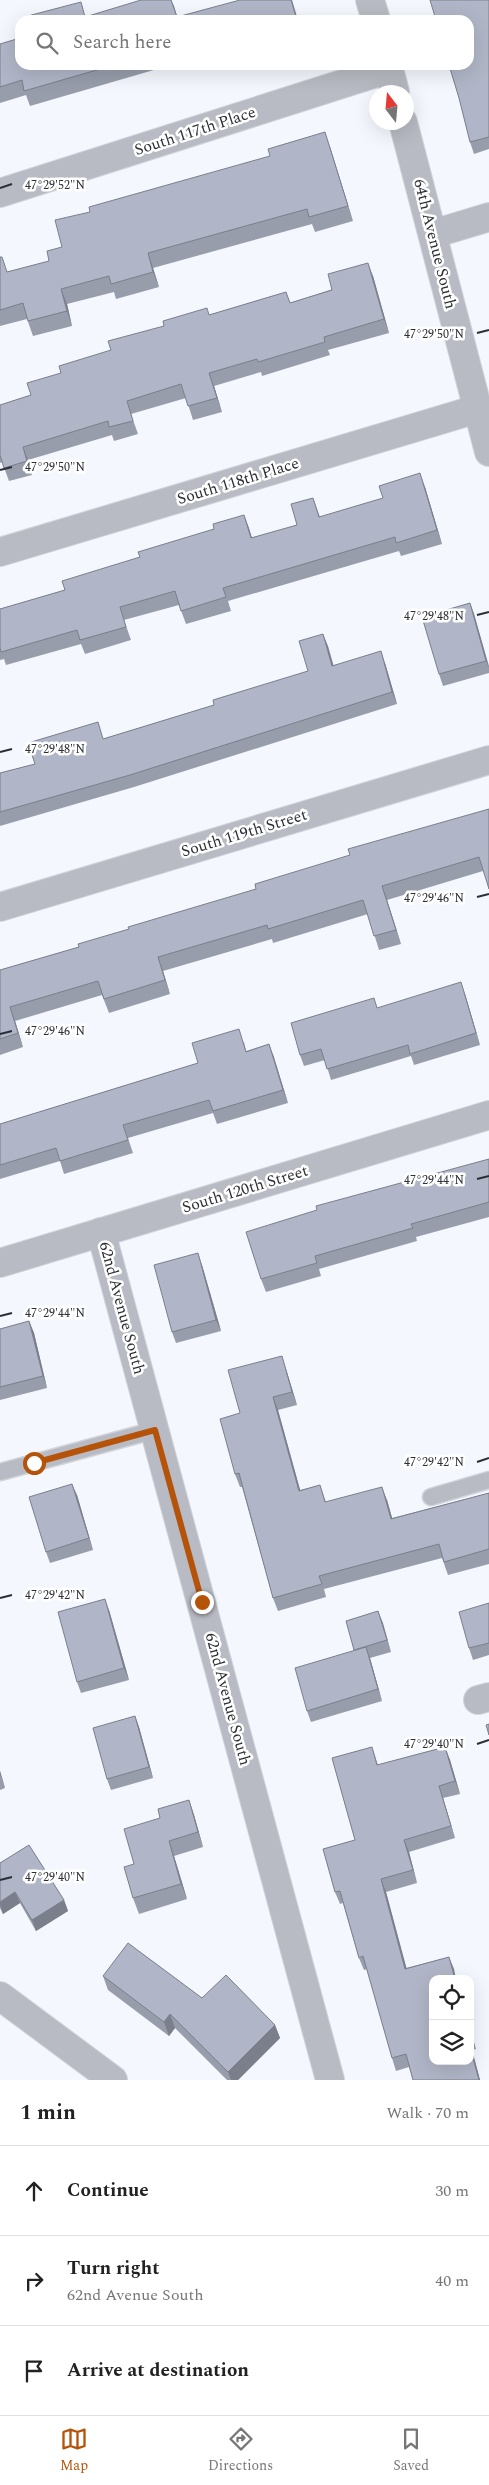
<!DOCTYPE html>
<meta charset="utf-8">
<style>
body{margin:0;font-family:Spectral,serif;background:#f6f6f6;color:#222}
.controls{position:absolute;right:15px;bottom:15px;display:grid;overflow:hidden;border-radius:10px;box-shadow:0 5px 20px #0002}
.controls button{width:45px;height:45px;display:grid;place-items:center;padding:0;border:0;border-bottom:1px solid #e0e0e0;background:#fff;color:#222;font:25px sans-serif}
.compass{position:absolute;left:369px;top:85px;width:45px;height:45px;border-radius:50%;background:#fff;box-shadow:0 5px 20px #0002;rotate:344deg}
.stop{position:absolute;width:15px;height:15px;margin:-11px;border:4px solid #b45309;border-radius:50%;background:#fff}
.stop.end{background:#b45309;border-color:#fff;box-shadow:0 1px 5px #0008}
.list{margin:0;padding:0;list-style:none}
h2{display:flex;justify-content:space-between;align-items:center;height:65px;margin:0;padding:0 20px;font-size:21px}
h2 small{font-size:16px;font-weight:400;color:#767676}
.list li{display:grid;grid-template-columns:32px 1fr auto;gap:15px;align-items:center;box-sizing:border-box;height:90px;padding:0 20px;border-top:1px solid #e0e0e0}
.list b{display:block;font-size:19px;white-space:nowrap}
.list p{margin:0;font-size:16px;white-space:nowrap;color:#767676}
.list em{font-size:16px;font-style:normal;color:#767676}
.icon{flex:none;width:28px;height:28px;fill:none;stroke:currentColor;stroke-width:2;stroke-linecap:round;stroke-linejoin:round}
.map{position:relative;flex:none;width:489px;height:2080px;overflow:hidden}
.search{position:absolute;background:#fff;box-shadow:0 5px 20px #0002;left:15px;right:15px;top:15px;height:55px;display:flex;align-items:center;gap:12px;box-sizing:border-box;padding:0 18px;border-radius:15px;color:#767676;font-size:19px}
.sheet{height:335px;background:#fff}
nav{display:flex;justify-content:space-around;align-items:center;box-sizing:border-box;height:70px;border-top:1px solid #e0e0e0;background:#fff;font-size:14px;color:#767676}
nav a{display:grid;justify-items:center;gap:2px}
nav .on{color:#b45309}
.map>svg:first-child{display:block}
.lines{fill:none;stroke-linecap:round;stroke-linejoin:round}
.service-casing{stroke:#d0d3da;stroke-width:19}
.minor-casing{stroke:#d0d3da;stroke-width:30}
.tertiary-casing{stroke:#d0d3da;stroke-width:30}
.service{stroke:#b8bbc3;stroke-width:16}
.minor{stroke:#b8bbc3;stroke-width:28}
.tertiary{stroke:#b8bbc3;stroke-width:28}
.wall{fill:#979dab}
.shaded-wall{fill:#7b7f8b}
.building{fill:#b0b6c7;stroke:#7b7f8b}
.route{stroke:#b45309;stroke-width:6}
.ticks{fill:none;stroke:#2c2e35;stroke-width:2}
.labels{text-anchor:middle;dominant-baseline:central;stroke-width:5;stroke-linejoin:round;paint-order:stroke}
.street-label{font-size:16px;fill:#2c2e35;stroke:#fff}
.ticks-label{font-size:12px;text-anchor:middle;fill:#2c2e35;stroke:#fff;stroke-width:5;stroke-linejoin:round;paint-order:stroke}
</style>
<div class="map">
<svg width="489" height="2080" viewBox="0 0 489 2080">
<rect width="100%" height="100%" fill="#f4f7fe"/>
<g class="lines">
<defs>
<g id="service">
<path d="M0,1472L155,1430"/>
<path d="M431,1497L489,1480"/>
</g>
<g id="minor">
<path d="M370,0L376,20"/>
<path d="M388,65L395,92"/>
<path d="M403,122L489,452"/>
<path d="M0,193L389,69"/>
<path d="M433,234L489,217"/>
<path d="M0,552L477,409"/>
<path d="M0,907L489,760"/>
<path d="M101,1232L330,2080"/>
<path d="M0,1263L489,1115"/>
<path d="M478,1700L489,1697"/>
</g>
<path id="tertiary" d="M0,1996L113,2080"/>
</defs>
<!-- service casing -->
<use href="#service" class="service-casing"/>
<!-- minor casing -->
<use href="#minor" class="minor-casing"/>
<!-- tertiary casing -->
<use href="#tertiary" class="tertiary-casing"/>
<!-- service -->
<use href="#service" class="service"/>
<!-- minor -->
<use href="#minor" class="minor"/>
<!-- tertiary -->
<use href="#tertiary" class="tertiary"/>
</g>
<!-- wall -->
<g class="wall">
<path d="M489,0V149L474,154L470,142L459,98Z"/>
<path d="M0,44L20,65H171L30,106L26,95L0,103Z"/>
<path d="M330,147L353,221L315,232L312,224L153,268L159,287L116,299L114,292L67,304L72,326L33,336L27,319L0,326V257L7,272L49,261L62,247L90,212Z"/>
<path d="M373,276L389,333L328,350L330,355L262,376L261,372L214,386L222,412L193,420L186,398L131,414L138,434L114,441L112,435L28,460L32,475L9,481L2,462L0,463V405L31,395L61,373L111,350L209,315L286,292L290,303Z"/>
<path d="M425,487L442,544L401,556L399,551L228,601L231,611L186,624L179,605L124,620L131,640L85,654L81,644L6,665L4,659L0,660V609L65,590L140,557L214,529L244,515L252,538L297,525L313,498L320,517Z"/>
<path d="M470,603L474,614L489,666V673L443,686L439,674Z"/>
<path d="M323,634L333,665L385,663L397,704L134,787L0,826V773L35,764L103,739L214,705L308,671Z"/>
<path d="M489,809L483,871L387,900L401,944L379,950L368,914L273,943L272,939L163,971L170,994L109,1013L102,995L15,1021L23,1047L0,1055V970L79,947L256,889L350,855Z"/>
<path d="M465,994L480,1045L414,1065L411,1056L331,1080L325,1060L304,1066L300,1055L377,1008Z"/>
<path d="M244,1042L246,1051L269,1044L288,1103L217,1124L213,1113L128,1138L133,1153L64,1174L60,1161L0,1179V1124L198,1063Z"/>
<path d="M489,1159V1217L416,1237L417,1241L319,1269L321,1276L266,1292L261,1279Z"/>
<path d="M202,1265L221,1331L176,1343L172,1332Z"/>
<path d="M29,1321L34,1333L47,1388L0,1400V1329Z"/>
<path d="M286,1369L297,1405L278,1410L300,1490L320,1485L326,1502L387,1500L392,1518L489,1493V1564L448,1575L442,1558L324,1589L326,1597L278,1611L273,1598L242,1487H240L235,1474L240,1413Z"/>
<path d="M77,1495L93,1550L50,1563L46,1552Z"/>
<path d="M489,1603V1655L473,1660L469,1648Z"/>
<path d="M109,1610L129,1680L81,1693L77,1682Z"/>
<path d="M378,1611L391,1652L370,1658L382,1701L311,1722L307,1711L354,1650Z"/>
<path d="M135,1716L139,1727L153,1778L111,1790L107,1779Z"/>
<path d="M372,1747L378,1765L445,1747L450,1760L460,1794L443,1798L455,1838L409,1852L417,1883L386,1892L406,1968L449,1957L456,1979H433V2061H470V2030L476,2049L472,2050L480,2080H413L409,2067L396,2071L392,2058L367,1969L364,1970L359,1958L343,1903L340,1904L335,1892L323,1849L355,1840L332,1758Z"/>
<path d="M0,1771L5,1788L0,1790Z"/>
<path d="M189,1800L194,1815L203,1847L174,1856L187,1899L139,1914L133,1898L160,1818Z"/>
<path d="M0,1863L64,1900L68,1911L36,1931L20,1903L3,1914L0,1908Z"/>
<path d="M103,1976L202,1998L275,2025L280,2038L238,2080H227L175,2028L169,2036L108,1990Z"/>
</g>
<!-- shaded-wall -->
<g class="shaded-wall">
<path d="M171,0L174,6L178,20H177Z"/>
<path d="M291,0H292L298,20H297Z"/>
<path d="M325,132L330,147L353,221L348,206Z"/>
<path d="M148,253L153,268L159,287L153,272Z"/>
<path d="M368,263L373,276L389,333L384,319Z"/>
<path d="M61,289L67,304L72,326L67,311Z"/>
<path d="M209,373L214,386L222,412L217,398Z"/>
<path d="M23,447L28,460L32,475L27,461Z"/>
<path d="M420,473L425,487L442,544L437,530Z"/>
<path d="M244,515L249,528L256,552L251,538Z"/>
<path d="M470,603L474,614L489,668L486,661Z"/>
<path d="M323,634L328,646L337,678L332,666Z"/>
<path d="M381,651L385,663L397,704L392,692Z"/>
<path d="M382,886L387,900L401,944L396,930Z"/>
<path d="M158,957L163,971L170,994L165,980Z"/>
<path d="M461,982L465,994L480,1045L476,1033Z"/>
<path d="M10,1007L15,1021L23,1047L18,1033Z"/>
<path d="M269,1044L274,1057L288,1103L283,1090Z"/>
<path d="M198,1253L202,1265L221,1331L216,1320Z"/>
<path d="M29,1321L34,1333L47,1388L43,1376Z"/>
<path d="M282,1356L286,1369L297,1405L292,1392Z"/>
<path d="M273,1397L278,1410L304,1504L299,1491Z"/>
<path d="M72,1484L77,1495L93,1550L89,1538Z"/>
<path d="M382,1487L387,1500L396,1532L391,1519Z"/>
<path d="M105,1599L109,1610L129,1680L124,1668Z"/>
<path d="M378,1611L383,1623L391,1652L387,1640Z"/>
<path d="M366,1647L370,1658L382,1701L378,1689Z"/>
<path d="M135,1716L139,1727L153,1778L149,1767Z"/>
<path d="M445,1747L450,1760L460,1794L455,1781Z"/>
<path d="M0,1771L5,1788L0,1774Z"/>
<path d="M439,1786L443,1798L455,1838L451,1826Z"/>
<path d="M189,1800L194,1815L203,1847L198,1832Z"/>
<path d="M404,1840L409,1852L417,1883L413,1870Z"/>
<path d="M169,1841L174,1856L187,1899L181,1884Z"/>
<path d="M381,1879L386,1892L410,1981L405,1969Z"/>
<path d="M15,1892L20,1903L3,1914L0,1905V1902Z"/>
<path d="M64,1900L68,1911L36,1931L32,1920Z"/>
<path d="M449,1957L454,1969L456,1979H455Z"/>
<path d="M170,2014L175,2028L169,2036L164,2022Z"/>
<path d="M275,2025L280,2038L238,2080H231L228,2072Z"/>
<path d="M470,2030L476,2049L471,2036Z"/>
<path d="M470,2045L472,2050L480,2080H479Z"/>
</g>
<!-- building -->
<g class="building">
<path d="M141,0H171L177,17L240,0H291L297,20H25L24,17L81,2L85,17Z"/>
<path d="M430,0H489V137L470,142L459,98L449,65H469V20H436Z"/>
<path d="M20,38V65H114L24,91L22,80L0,87V44Z"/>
<path d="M325,132L348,206L309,217L307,209L148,253L153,272L111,284L109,276L61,289L67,311L28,321L23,303L0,310V257H2L7,272L49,261L47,251L62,247L55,220L90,212L89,207L270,156L268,149Z"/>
<path d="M368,263L384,319L324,337L325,342L258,362L257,359L209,373L217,398L188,406L181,384L127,401L133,421L109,427L108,421L23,447L27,461L4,468L0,455V405L31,395L27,383L61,373L59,366L111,350L108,341L164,326L163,321L207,308L209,315L286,292L290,303L332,290L328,274Z"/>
<path d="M420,473L437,530L396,543L395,537L223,588L226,597L181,611L175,591L120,607L126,627L80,640L77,630L1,652L0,648V609L65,590L62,581L140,557L138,552L214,529L213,524L244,515L251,538L297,525L291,504L313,498L319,517L383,498L379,486Z"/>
<path d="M470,603L486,661L439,674L422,617Z"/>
<path d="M323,634L332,666L381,651L392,692L130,775L0,812V773L35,764L28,743L98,722L103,739L214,705L213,700L308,671L299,641Z"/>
<path d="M489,809V889L479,857L382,886L396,930L374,936L363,900L268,929L267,925L158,957L165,980L104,999L98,981L10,1007L18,1033L0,1039V970L79,947L78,944L129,929L128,927L256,889L255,884L350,855L348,849Z"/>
<path d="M461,982L476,1033L410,1054L408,1045L327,1069L321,1049L300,1055L291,1023L374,998L377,1008Z"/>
<path d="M239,1029L246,1052L269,1044L283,1090L213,1111L209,1100L123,1125L128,1140L60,1161L56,1148L0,1165V1124L198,1063L192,1043Z"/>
<path d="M489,1159V1202L411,1224L413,1228L315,1256L317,1263L261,1279L246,1232L317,1210L316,1206Z"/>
<path d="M198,1253L216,1320L172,1332L154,1265Z"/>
<path d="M29,1321L43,1376L0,1387V1329Z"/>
<path d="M282,1356L292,1392L273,1397L299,1491L320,1485L325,1502L382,1487L391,1519L489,1493V1549L444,1562L439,1544L319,1576L322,1584L273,1598L239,1473L235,1474L220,1419L240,1413L228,1370Z"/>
<path d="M72,1484L89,1538L46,1552L29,1497Z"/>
<path d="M105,1599L124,1668L77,1682L58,1612Z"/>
<path d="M489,1603V1643L469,1648L459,1612Z"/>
<path d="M378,1611L387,1640L354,1650L346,1621Z"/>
<path d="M366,1647L378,1689L307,1711L295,1668Z"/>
<path d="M135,1716L149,1767L107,1779L93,1728Z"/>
<path d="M489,1724V1735L486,1725Z"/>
<path d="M372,1747L377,1765L445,1747L455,1781L439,1786L451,1826L404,1840L413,1870L381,1879L405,1969L449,1957L455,1979H433V2061H470V2047L479,2080H413L406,2054L392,2058L363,1956L359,1958L340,1891L335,1892L323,1849L355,1840L332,1758Z"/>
<path d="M189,1800L198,1832L169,1841L181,1884L133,1898L124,1867L134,1864L124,1829L160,1818L158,1809Z"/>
<path d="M29,1845L64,1900L32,1920L15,1892L0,1902V1863Z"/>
<path d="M128,1943L202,1998L226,1975L275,2025L228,2072L170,2014L164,2022L103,1976Z"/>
</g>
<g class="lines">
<!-- route -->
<path class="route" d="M34,1463L155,1430L202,1602"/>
</g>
<!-- ticks -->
<path class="ticks" d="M0,188L12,184M477,333L489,330M0,470L12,467M477,615L489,612M0,752L12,749M477,897L489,894M0,1034L12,1031M477,1179L489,1176M0,1316L12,1313M477,1462L489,1458M0,1598L12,1595M477,1744L489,1740M0,1880L12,1877"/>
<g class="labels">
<!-- street labels -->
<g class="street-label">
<text transform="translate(195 131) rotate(-18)">South 117th Place</text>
<text transform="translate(435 244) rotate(76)">64th Avenue South</text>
<text transform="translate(238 481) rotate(-17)">South 118th Place</text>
<text transform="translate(244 833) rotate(-17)">South 119th Street</text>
<text transform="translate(245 1189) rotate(-17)">South 120th Street</text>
<text transform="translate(122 1308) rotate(75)">62nd Avenue South</text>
<text transform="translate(228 1699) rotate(75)">62nd Avenue South</text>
</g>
</g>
<g class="ticks-label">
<text x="55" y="189">47°29'52"N</text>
<text x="434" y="338">47°29'50"N</text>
<text x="55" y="471">47°29'50"N</text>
<text x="434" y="620">47°29'48"N</text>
<text x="55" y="753">47°29'48"N</text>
<text x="434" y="902">47°29'46"N</text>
<text x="55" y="1035">47°29'46"N</text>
<text x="434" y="1184">47°29'44"N</text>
<text x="55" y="1317">47°29'44"N</text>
<text x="434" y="1466">47°29'42"N</text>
<text x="55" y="1599">47°29'42"N</text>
<text x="434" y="1748">47°29'40"N</text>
<text x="55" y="1881">47°29'40"N</text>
</g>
</svg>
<div class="controls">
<button><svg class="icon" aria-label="locate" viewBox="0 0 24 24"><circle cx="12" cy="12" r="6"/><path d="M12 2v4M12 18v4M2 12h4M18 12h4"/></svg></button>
<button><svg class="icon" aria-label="layers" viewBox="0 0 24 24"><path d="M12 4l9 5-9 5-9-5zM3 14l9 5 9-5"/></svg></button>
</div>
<svg class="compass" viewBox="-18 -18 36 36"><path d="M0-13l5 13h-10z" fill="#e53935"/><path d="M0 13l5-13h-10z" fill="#767676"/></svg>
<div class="stop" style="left:34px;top:1463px"></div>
<div class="stop end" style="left:202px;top:1602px"></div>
<div class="search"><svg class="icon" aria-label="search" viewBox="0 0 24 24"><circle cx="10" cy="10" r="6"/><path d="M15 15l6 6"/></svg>Search here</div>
</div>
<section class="sheet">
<h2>1 min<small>Walk · 70 m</small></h2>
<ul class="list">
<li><svg class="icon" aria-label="ahead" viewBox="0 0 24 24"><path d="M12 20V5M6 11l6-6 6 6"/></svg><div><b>Continue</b></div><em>30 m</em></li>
<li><svg class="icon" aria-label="right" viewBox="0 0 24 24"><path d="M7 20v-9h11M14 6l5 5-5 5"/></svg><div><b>Turn right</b><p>62nd Avenue South</p></div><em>40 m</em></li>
<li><svg class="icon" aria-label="arrive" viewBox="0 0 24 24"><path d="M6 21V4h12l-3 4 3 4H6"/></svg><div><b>Arrive at destination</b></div></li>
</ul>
</section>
<nav>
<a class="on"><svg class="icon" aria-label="map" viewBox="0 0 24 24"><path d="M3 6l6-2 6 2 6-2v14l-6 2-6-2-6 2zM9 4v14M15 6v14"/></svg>Map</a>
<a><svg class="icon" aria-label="directions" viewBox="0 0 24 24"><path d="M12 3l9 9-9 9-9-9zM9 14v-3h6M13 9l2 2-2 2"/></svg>Directions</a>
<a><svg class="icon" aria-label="saved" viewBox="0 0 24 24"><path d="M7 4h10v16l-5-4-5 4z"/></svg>Saved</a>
</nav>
